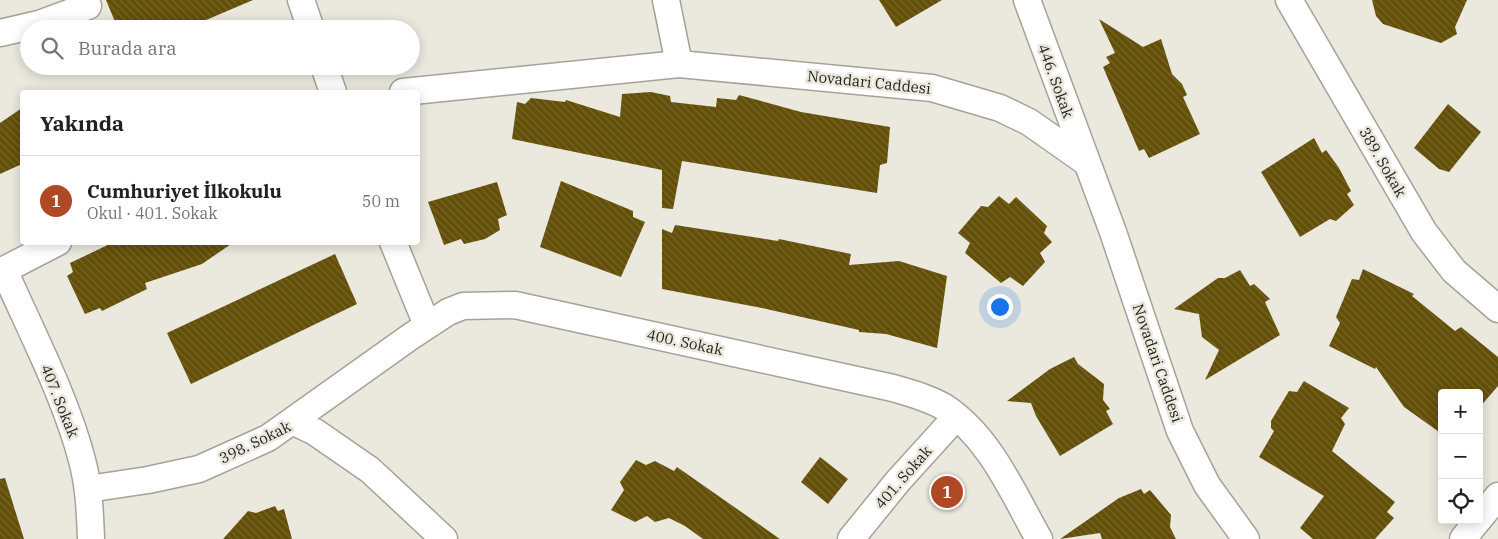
<!DOCTYPE html>
<html lang="tr">
<meta charset="utf-8">
<style>
body{margin:0;font-family:"IBM Plex Serif",serif;background:#f6f6f6;color:#202124}
.controls{position:absolute;right:15px;bottom:15px;display:grid;overflow:hidden;border-radius:5px;box-shadow:0 2px 12px #0003}
.controls button{width:45px;height:45px;display:grid;place-items:center;padding:0;border:0;border-bottom:1px solid #e0e0e0;background:#fff;color:#202124;font:25px sans-serif}
.you{position:absolute;left:999px;top:306px;width:18px;height:18px;margin:-12px;border:4px solid #fff;border-radius:50%;background:#1a73e8;box-shadow:0 0 0 8px #1a73e833}
.badge{display:grid;place-items:center;width:32px;height:32px;border-radius:50%;background:#af4824;color:#fff;font-size:16px;font-weight:700}
.pin{position:absolute;translate:-50% -50%;border:2px solid #fff;box-shadow:0 1px 5px #0006}
.list{margin:0;padding:0;list-style:none}
h2{display:flex;justify-content:space-between;align-items:center;height:65px;margin:0;padding:0 20px;font-size:21px}
h2 small{font-size:16px;font-weight:400;color:#757577}
.list li{display:grid;grid-template-columns:32px 1fr auto;gap:15px;align-items:center;box-sizing:border-box;height:90px;padding:0 20px;border-top:1px solid #e0e0e0}
.list b{display:block;font-size:19px;white-space:nowrap}
.list p{margin:0;font-size:16px;white-space:nowrap;color:#757577}
.list em{font-size:16px;font-style:normal;color:#757577}
.icon{flex:none;width:28px;height:28px;fill:none;stroke:currentColor;stroke-width:2;stroke-linecap:round;stroke-linejoin:round}
.map{position:relative;flex:none;width:1498px;height:539px;overflow:hidden}
.search{position:absolute;background:#fff;box-shadow:0 2px 12px #0003;left:20px;top:20px;width:400px;height:55px;display:flex;align-items:center;gap:12px;box-sizing:border-box;padding:0 18px;border-radius:28px;color:#757577;font-size:19px}
.panel{position:absolute;background:#fff;box-shadow:0 2px 12px #0003;left:20px;top:90px;width:400px;height:155px;border-radius:5px}
.map>svg:first-child{display:block}
.building{fill:url(#building-back-hatch)}
.lines{fill:none;stroke-linecap:round;stroke-linejoin:round}
.minor-casing{stroke:#a5a299;stroke-width:29}
.minor{stroke:#fff;stroke-width:26}
.labels{text-anchor:middle;dominant-baseline:central;stroke-width:5;stroke-linejoin:round;paint-order:stroke}
.street-label{font-size:15px;fill:#201f1c;stroke:#ebe8de}
</style>
<div class="map">
<svg width="1498" height="539" viewBox="0 0 1498 539">
<defs>
<pattern id="building-back-hatch" width="6" height="6" patternUnits="userSpaceOnUse" patternTransform="scale(1.25)"><rect width="6" height="6" fill="#634f07"/><path d="M-1 5l2 2M0 0l6 6M5-1l2 2" fill="none" stroke="#75652b"/></pattern>
</defs>
<rect width="100%" height="100%" fill="#ebe8de"/>
<!-- building -->
<g class="building">
<path d="M106,0H253L185,29H118Z"/>
<path d="M879,0H942L896,27Z"/>
<path d="M1372,0H1467L1455,27L1457,34L1441,43L1383,24L1376,16Z"/>
<path d="M1099,19L1143,47L1161,39L1172,74L1182,84L1187,95L1183,97L1200,134L1149,158L1144,149L1139,151L1103,67L1110,63L1106,57L1115,53Z"/>
<path d="M651,92L670,96L671,102L716,107L717,98L736,100L739,95L801,112L890,127L887,163L880,165L877,193L682,161L673,209L662,208V170L512,139L517,102L525,104L531,98L565,102L566,100L620,117L622,94Z"/>
<path d="M1448,104L1481,132L1449,172L1439,169L1414,148Z"/>
<path d="M22,108V164L0,174V123Z"/>
<path d="M1314,138L1322,153L1326,150L1339,168L1351,191L1347,194L1354,205L1336,221L1330,219L1300,237L1261,172Z"/>
<path d="M561,181L633,211V217L645,222L621,277L540,247Z"/>
<path d="M497,182L507,215L498,219L500,230L485,239L464,244L461,239L444,245L428,202Z"/>
<path d="M999,196L1009,204L1016,197L1047,226L1044,233L1052,242L1040,253L1045,262L1023,286L1010,277L1001,283L965,253L970,243L958,233L981,206L988,207Z"/>
<path d="M675,225L778,241L779,239L851,254L849,265L899,261L947,276L937,348L886,334L859,332V330L762,308L662,289V229L672,233Z"/>
<path d="M114,242H234L202,264L145,283L147,289L102,311L100,308L85,314L67,276L73,272L70,263Z"/>
<path d="M335,254L357,304L191,384L167,333Z"/>
<path d="M1363,269L1414,294L1412,296L1455,331L1461,327L1498,357V386L1479,408V393H1442V434L1404,407L1376,367L1375,369L1329,346L1340,323L1336,317L1352,279L1359,280Z"/>
<path d="M1240,270L1250,286L1254,284L1270,299L1265,302L1280,335L1205,380L1219,350L1202,337L1199,314L1174,309L1218,278H1225Z"/>
<path d="M1074,357L1078,364L1104,384L1103,400L1110,409L1106,411L1113,424L1060,456L1036,416L1031,403L1007,401L1050,369Z"/>
<path d="M1304,381L1349,408L1341,418L1345,424L1332,451L1395,502L1387,512L1394,518L1375,539H1313L1300,528L1324,496L1259,457L1274,431L1271,428V421L1289,391L1297,392Z"/>
<path d="M820,457L848,479L828,504L801,482Z"/>
<path d="M636,460L646,465L655,461L674,471L677,467L780,539H703L685,526L669,518L655,522L647,516L635,522L611,510L624,490L620,482Z"/>
<path d="M5,478L24,539H0V479Z"/>
<path d="M1141,489L1144,494L1150,490L1171,515L1170,527L1176,539H1102L1100,533L1060,539L1119,498Z"/>
<path d="M275,506L278,511L284,509L292,539H223L248,511L256,513Z"/>
</g>
<g class="lines">
<defs>
<g id="minor">
<path d="M301,0L311,29"/>
<path d="M666,0L679,64"/>
<path d="M1027,0L1113,232L1180,431L1207,485L1246,539"/>
<path d="M1289,0L1424,232L1454,271L1498,309"/>
<path d="M0,33L39,24L88,6"/>
<path d="M324,66L333,92"/>
<path d="M403,92L679,64L932,88L1000,108L1029,122L1086,162"/>
<path d="M393,242L427,325"/>
<path d="M4,270C30,329 66,398 82,460C89,486 90,512 91,539"/>
<path d="M0,272L58,242"/>
<path d="M294,422L315,432L370,470L444,539"/>
<path d="M88,489L148,480L199,469L268,438L410,337L448,312L463,306L515,305L893,388C910,393 929,398 944,407C990,437 1013,493 1039,539"/>
<path d="M1479,519L1498,496"/>
<path d="M851,539L898,481L956,417"/>
<path d="M1463,539L1478,520"/>
</g>
</defs>
<!-- minor casing -->
<use href="#minor" class="minor-casing"/>
<!-- minor -->
<use href="#minor" class="minor"/>
</g>
<g class="labels">
<!-- street labels -->
<g class="street-label">
<text transform="translate(1056 81) rotate(70)">446. Sokak</text>
<text transform="translate(869 82) rotate(6)">Novadari Caddesi</text>
<text transform="translate(1383 162) rotate(60)">389. Sokak</text>
<text transform="translate(685 342) rotate(12)">400. Sokak</text>
<text transform="translate(1158 363) rotate(71)">Novadari Caddesi</text>
<text transform="translate(60 401) rotate(68)">407. Sokak</text>
<text transform="translate(255 442) rotate(-26)">398. Sokak</text>
<text transform="translate(903 477) rotate(-49)">401. Sokak</text>
</g>
</g>
</svg>
<div class="controls">
<button>+</button>
<button>−</button>
<button><svg class="icon" aria-label="locate" viewBox="0 0 24 24"><circle cx="12" cy="12" r="6"/><path d="M12 2v4M12 18v4M2 12h4M18 12h4"/></svg></button>
</div>
<div class="you"></div>
<div class="pin badge" style="left:947px;top:492px">1</div>
<div class="search"><svg class="icon" aria-label="search" viewBox="0 0 24 24"><circle cx="10" cy="10" r="6"/><path d="M15 15l6 6"/></svg>Burada ara</div>
<section class="panel">
<h2>Yakında<small></small></h2>
<ul class="list">
<li><span class="badge">1</span><div><b>Cumhuriyet İlkokulu</b><p>Okul · 401. Sokak</p></div><em>50 m</em></li>
</ul>
</section>
</div>
